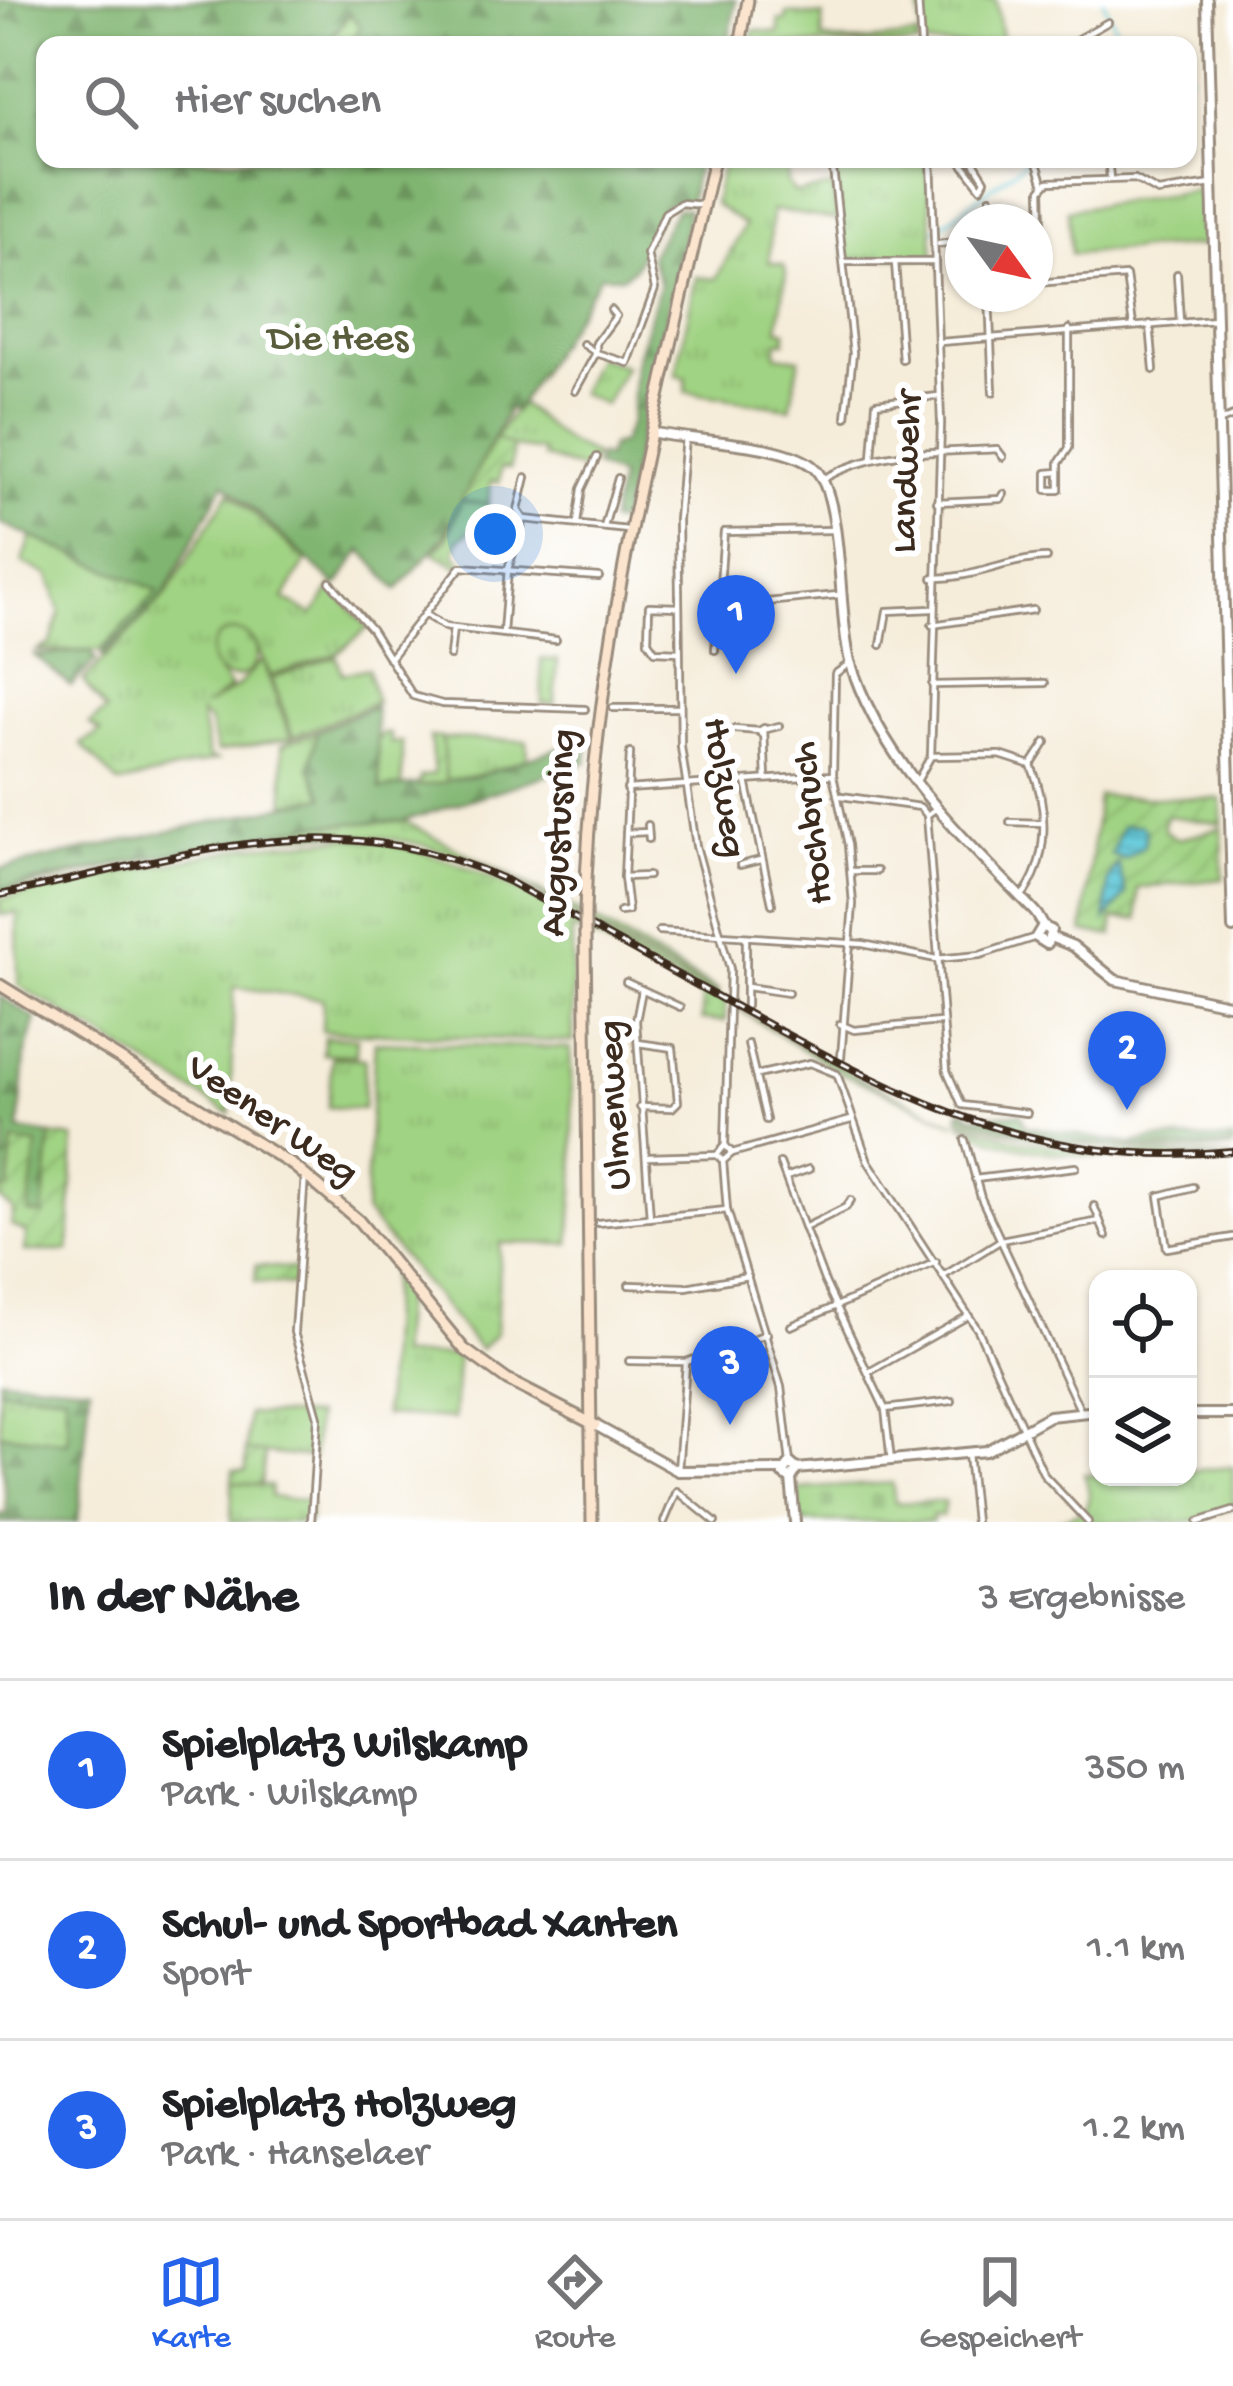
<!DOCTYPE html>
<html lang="de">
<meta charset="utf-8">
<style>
body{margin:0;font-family:"Gochi Hand",sans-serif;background:#f2f2f2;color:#202124}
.controls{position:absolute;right:36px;bottom:36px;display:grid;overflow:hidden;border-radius:24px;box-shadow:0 3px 9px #0004}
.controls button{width:108px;height:108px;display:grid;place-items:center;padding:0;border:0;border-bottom:3px solid #e0e0e0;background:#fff;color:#202124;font:60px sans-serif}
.compass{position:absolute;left:945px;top:204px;width:108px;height:108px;border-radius:50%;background:#fff;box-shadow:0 3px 9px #0004;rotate:123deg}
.you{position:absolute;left:495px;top:534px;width:42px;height:42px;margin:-30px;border:9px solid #fff;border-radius:50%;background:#1a73e8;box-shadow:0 0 0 18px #1a73e833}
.badge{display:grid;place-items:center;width:78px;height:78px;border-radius:50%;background:#2563eb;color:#fff;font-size:39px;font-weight:700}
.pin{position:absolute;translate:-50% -99px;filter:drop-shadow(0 3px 6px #0008)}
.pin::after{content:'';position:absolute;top:63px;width:42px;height:36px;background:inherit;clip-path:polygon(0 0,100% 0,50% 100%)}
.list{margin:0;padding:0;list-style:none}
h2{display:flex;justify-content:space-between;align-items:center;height:156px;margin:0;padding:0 48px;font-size:51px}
h2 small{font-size:39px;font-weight:400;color:#757577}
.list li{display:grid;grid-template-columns:78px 1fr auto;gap:36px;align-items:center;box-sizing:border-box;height:180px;padding:0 48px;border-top:3px solid #e0e0e0}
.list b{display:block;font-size:45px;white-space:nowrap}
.list p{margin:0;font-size:39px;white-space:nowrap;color:#757577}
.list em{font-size:39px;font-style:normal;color:#757577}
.icon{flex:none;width:66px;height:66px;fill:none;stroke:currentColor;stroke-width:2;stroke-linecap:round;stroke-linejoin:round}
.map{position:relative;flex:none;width:1233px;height:1522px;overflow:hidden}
.search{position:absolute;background:#fff;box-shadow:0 3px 9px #0004;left:36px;right:36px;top:36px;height:132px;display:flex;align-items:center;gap:30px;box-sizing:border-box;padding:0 42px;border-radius:24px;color:#757577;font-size:45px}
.sheet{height:696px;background:#fff}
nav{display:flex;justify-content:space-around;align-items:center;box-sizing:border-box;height:168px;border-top:3px solid #e0e0e0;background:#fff;font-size:33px;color:#757577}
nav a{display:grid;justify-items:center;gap:6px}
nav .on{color:#2563eb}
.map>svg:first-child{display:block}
.grass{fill:url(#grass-tufts);stroke:#6e7e50;stroke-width:3}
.forest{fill:url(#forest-firs);stroke:#5e7048;stroke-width:3}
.cemetery{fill:url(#cemetery-stones);stroke:#6e7e50;stroke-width:3}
.garden{fill:url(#garden-furrows);stroke:#6e7e50;stroke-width:3}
.pitch{fill:#a0d383;stroke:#6e7e50;stroke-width:3}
.water{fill:url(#water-rules);stroke:#4c787b;stroke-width:3}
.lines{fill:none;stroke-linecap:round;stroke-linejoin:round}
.stream{stroke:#5dc7d8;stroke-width:3}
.minor-casing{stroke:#988b7c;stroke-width:10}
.tertiary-casing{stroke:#988b7c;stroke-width:14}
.secondary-casing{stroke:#988b7c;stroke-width:15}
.minor{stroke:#fff;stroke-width:4.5}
.tertiary{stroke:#fff;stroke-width:8}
.secondary{stroke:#fce5cf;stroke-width:9}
.rail-casing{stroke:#3b2a1e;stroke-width:8}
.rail{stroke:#fff;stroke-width:3;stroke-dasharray:9;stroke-linecap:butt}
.secondary-bridge-casing{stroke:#988b7c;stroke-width:15;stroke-linecap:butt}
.secondary-bridge{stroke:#fce5cf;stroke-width:9}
.labels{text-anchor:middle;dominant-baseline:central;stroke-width:12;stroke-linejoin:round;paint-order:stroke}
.park-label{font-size:39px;fill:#595d3c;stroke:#fff}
.street-label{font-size:39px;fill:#3b2a1e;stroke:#fff}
</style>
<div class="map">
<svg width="1233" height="1522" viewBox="0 0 1233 1522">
<defs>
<pattern id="grass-tufts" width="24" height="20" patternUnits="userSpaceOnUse" patternTransform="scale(3)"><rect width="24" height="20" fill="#a0d383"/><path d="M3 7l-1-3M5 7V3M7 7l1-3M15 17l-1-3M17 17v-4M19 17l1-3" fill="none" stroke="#8bb571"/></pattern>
<pattern id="forest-firs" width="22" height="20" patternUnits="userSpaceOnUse" patternTransform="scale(3)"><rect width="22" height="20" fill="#80b571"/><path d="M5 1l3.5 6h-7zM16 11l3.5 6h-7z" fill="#6a935c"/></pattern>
<pattern id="cemetery-stones" width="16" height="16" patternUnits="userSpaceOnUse" patternTransform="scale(3)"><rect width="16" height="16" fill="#a0d383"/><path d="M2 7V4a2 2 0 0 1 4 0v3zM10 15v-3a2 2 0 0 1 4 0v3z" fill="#8bb571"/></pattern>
<pattern id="garden-furrows" width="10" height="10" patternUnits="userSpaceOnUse" patternTransform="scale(3)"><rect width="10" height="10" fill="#a0d383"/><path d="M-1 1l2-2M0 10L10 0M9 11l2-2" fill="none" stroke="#8bb571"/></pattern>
<pattern id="water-rules" width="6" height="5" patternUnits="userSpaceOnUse" patternTransform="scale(3)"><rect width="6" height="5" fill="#5dc7d8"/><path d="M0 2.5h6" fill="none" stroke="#4ea2af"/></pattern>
</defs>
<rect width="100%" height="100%" fill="#fff"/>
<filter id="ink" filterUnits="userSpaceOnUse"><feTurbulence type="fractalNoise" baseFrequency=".00833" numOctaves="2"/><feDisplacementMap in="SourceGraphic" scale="24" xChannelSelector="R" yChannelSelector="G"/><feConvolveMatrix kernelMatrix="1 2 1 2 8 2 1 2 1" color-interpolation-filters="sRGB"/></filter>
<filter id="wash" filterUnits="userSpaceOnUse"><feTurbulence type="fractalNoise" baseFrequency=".004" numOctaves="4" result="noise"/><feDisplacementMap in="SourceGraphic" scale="48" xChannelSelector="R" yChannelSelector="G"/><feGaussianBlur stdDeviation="2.7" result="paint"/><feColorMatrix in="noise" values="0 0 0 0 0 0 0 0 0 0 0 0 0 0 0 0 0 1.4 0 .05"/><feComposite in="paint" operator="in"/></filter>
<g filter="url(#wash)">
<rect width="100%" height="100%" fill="#f5ecd9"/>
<!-- grass -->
<g class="grass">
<path d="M919,0H996L1003,45H923Z"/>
<path d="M350,12L360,27L351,45H326Z"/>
<path d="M787,13L823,16L822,39L856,42L918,36V45H751L754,30L779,33V20L786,21Z"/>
<path d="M724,159H788L787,183L795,193L833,187L837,220L772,210L769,262L784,265L786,273L778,329L786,331L785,342H777L776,355L800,358L790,408L686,392V377L676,375L696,277L716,279L745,225L714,204Z"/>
<path d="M927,159L934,256L846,259L833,160Z"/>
<path d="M1203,189L1204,245L1071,254L1068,210Z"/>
<path d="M596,356L625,366L605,405L580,393Z"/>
<path d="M520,403L565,441L596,456L583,470L543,457V451L513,447L495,438Z"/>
<path d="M229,492L306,561L284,599L313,615L332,587L368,628L338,653L271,676L254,641L218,672L231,687L206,706L237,687L262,660L291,738L217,752L209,720L201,715L209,758L216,760L119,784L81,744L101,732L89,724L106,711L83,681L166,595Z"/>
<path d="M461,501L488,504L485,530L473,529L458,540L455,555L463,561L458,567L433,552L446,540Z"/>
<path d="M32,536L151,583L159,591L100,651H37L51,643L60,612L49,575L22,563Z"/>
<path d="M336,656L343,674L368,668L376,702L293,737L272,678Z"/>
<path d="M541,659L558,660L555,704H542Z"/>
<path d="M317,731L319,747L310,767L326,797L285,804L282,745Z"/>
<path d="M382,734H390L391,743L402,742V789H380L377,739Z"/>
<path d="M442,738L527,741L528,764L446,782Z"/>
<path d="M404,821L581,913L582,919C539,896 497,869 451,853C306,804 143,864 0,893V889L311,825Z"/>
<path d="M349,838C437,847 505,882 582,924V933L572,929L573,1042L322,1031L323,999L234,987L230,1114L18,985L17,913L0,915V899L250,846Z"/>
<path d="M591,918L719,991L718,994L591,924Z"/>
<path d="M591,929L725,1001V1021L702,1020V994L591,936Z"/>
<path d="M735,1007L864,1080L957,1124L839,1072Z"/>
<path d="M375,1042L570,1048L575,1177L570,1244L500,1243L496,1333L480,1350L365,1212Z"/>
<path d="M332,1057L365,1059L363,1109L328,1107Z"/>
<path d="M960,1113L1085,1143L1233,1149C1139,1157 1049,1146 959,1118Z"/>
<path d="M960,1122L1018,1140L1097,1153L1233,1157C1174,1163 1003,1162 960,1122Z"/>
<path d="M391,1272L404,1290L398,1356L457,1355L454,1419L384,1415Z"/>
<path d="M0,1389L65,1394L69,1442L0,1434Z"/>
<path d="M248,1414L316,1416L313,1458L246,1451Z"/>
<path d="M1233,1467V1507L1192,1522H1054L1085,1510L1090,1494L1084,1474L1141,1484L1152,1477H1188V1471Z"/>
<path d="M232,1482L271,1486V1497L310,1501L309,1522H231Z"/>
</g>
<!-- forest -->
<g class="forest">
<path d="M0,0H736L728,45H351L360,27L350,13L326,45H45V159H698L690,201L664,205L634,268L622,277L601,275L515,411L508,409L443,538L397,590L362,550L337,586L224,483L163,596L102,657L101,651L158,591L0,523Z"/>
<path d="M676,209H688L685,233L621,522H610L620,478L595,466L600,455L606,458L611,446L621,443L631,422L635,364L660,283L650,256Z"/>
<path d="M90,651L96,660L71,686L35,656Z"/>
<path d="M375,706L380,789L477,776L588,738L587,762L404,821L311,825L0,889V869L324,797L310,767L317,731Z"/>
<path d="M0,996L36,1019L25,1056L19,1130L51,1135L43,1215L28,1214L9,1188L0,1191L6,1128H0Z"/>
<path d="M962,1108L973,1116L1021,1113L1026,1126L1131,1144L1156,1139L1233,1140V1146C1140,1152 1048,1144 960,1113Z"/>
<path d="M0,1378L90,1386L78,1522H0V1514H7L0,1434L68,1442L65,1394L0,1389Z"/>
</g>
<!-- cemetery -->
<g class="cemetery">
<circle cx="234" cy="654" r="23"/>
<path d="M892,1483L895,1503L945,1501L942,1516H932V1522H800L798,1489Z"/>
</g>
<!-- garden -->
<g class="garden">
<path d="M495,438L513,447L510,469L501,468L499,482L491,481L488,504L461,501Z"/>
<path d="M430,737L442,738L446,782L419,786L420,777L434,774Z"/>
<path d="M1098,796L1221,799L1222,824L1168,816L1164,820V831L1178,839L1222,828L1223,879L1138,888V919H1113V936L1083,932Z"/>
<path d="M51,1135L74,1138L69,1251H25L26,1232L11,1226L13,1210L0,1199V1191L9,1188L13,1142L37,1145L28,1213L43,1215Z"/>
<path d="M256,1265L295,1269L294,1285L255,1282Z"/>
<path d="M246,1451L265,1453L261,1485L232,1482L233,1470L246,1471Z"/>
</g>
<!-- pitch -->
<path class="pitch" d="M324,1037L357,1038L356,1055L323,1054Z"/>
<!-- water -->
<g class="water">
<path d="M1122,826L1140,825L1146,830L1144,846L1125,859L1111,854Z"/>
<path d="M1118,863L1126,894L1106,920L1108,880Z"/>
</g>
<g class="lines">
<!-- stream -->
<g class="stream">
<path d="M1103,0L1123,45"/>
<path d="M1188,74H1190"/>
<path d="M936,230L1029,159"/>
</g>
</g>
</g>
<g filter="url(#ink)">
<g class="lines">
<defs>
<g id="minor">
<path d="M918,0L921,45"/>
<path d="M1067,45L1108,22"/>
<path d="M832,159L853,353L846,417"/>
<path d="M959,159L981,188L985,180L972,159"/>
<path d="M1108,159L1110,177"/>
<path d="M1037,163L1044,185"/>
<path d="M990,198L991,222"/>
<path d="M1035,234L1042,228L1041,190L1048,182L1135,179L1158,192L1212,184"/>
<path d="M939,244L963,241"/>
<path d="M845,262H935"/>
<path d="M895,262L902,359"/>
<path d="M1177,274L1180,322"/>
<path d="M1035,283L1126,276L1133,325"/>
<path d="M989,294L993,392"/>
<path d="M611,310L616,316L596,343V353L628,363L655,289L647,254L665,213L681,203L704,205"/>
<path d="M1150,324L1154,370"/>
<path d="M940,342L1216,320"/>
<path d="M575,391L596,353L583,344"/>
<path d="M1221,421L1233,416"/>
<path d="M685,437L678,520L681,747L696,846L730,969L725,1145"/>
<path d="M872,458L876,403L939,396"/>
<path d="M1059,472L1047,473V490H1059V463L1069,448V329"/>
<path d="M823,479C876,448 938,453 997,449L1003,457"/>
<path d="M937,502L1001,499L1004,494"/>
<path d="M524,519L518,510L526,477"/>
<path d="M577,523L582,489L597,457"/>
<path d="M604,527L618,478"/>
<path d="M933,578C974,579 1007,559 1047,558"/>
<path d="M330,582L371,629L413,696L442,704L585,709"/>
<path d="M679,607L649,606L648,641L655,651L679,652"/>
<path d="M717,607L838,595"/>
<path d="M424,614L445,627L556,640"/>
<path d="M932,625L1033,610"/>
<path d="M503,633L508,569L524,519L628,530"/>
<path d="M881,645L887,611L932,609"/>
<path d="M715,650L724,532L833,530"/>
<path d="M450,656L453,628"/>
<path d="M389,659L461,567L599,577"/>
<path d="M932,685L1045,683"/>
<path d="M613,708H680"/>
<path d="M734,729L759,731"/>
<path d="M767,729L779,726"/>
<path d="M764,736L759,731L764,728L766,779"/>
<path d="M931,756L1000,755L1031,765C1048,805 1050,862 1021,897"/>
<path d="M1031,765L1046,742"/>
<path d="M746,781L772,904"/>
<path d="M917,781L931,756L941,423L931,159"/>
<path d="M627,789L833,775"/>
<path d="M841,796L920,807L927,815"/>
<path d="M938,807L927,815L947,1071L962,1105L1027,1113"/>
<path d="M1010,822L1043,823"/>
<path d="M648,825L649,839"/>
<path d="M626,833L648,832"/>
<path d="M740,865L760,860"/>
<path d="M852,871H877"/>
<path d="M624,877L648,876"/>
<path d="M620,912L628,911L624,877L630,753"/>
<path d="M659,931L863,944L936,959L980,955L1036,937"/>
<path d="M746,938V1006"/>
<path d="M626,982L680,1007"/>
<path d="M747,987L788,993"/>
<path d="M642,990L636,1021L650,1218"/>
<path d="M840,1024L854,1030L940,1022"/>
<path d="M638,1043L673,1048L678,1102L672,1108L640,1107"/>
<path d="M748,1044L766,1120"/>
<path d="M841,1058L853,904L848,845L833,775L835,674L850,663"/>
<path d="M757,1075L810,1063L837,1074L868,1161L978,1330L1044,1475L1088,1522"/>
<path d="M965,1140L981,1198L1081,1412"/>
<path d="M732,1153L851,1120"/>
<path d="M648,1157L717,1155"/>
<path d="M723,1161L732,1153L725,1145L717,1155L723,1161L727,1210L781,1387L790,1463"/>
<path d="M780,1163L824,1280L885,1409L891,1461"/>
<path d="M305,1174L294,1332L318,1417L311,1522"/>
<path d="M786,1177L809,1169"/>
<path d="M975,1179L1076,1167"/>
<path d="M1193,1187L1159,1196L1167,1248L1233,1237"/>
<path d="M1094,1206L1106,1236"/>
<path d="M598,1223L727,1210"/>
<path d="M804,1228L846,1207L851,1200"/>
<path d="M945,1275L1001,1240L1100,1221"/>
<path d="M629,1285L686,1287L748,1276"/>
<path d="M791,1326L936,1262"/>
<path d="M629,1361L686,1362L767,1334"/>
<path d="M869,1372L968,1316"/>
<path d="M885,1409L952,1401"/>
<path d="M968,1454L975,1522"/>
<path d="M678,1471L686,1364"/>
<path d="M664,1522L677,1491L715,1522"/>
<path d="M1198,1522L1233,1511"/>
</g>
<g id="tertiary">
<path d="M1207,0L1233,928"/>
<path d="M651,432C693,442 779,441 812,466C845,492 837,616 850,661C880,761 964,838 1034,911C1043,920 1039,926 1051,930L1047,944L1036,937L1042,927"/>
<path d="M1053,938L1073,946L1115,980L1228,1004"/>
<path d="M1188,1414H1233"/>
<path d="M595,1425L678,1471L782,1470"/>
<path d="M797,1469L791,1479L783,1474L790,1463L797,1469L986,1451L1049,1416L1098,1411"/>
<path d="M791,1479L795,1522"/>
</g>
<g id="secondary">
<path d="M740,45L748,0"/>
<path d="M585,912C591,654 657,409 714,159"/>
<path d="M585,934L592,1522"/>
<path d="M0,985L294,1166L359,1221L464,1349L507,1380L595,1425"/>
</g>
</defs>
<!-- minor casing -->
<use href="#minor" class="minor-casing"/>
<!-- tertiary casing -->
<use href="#tertiary" class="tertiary-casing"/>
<!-- secondary casing -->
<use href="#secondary" class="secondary-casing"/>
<!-- minor -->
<use href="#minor" class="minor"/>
<!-- tertiary -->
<use href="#tertiary" class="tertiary"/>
<!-- secondary -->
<use href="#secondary" class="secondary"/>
<defs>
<path id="rail" d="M0,895C183,858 328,798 508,881C588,925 669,970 749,1014C911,1103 1042,1169 1233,1151"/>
</defs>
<!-- rail casing -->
<use href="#rail" class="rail-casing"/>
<!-- rail -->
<use href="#rail" class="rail"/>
<defs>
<path id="secondary-bridge" d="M585,934V912"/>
</defs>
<!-- secondary-bridge casing -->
<use href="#secondary-bridge" class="secondary-bridge-casing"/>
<!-- secondary-bridge -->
<use href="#secondary-bridge" class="secondary-bridge"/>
</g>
</g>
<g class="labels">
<!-- park labels -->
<g class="park-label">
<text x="338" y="341">Die Hees</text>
</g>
<!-- street labels -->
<g class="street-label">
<text transform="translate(909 472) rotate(-88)">Landwehr</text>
<text transform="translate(722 788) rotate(82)">Holzweg</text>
<text transform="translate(815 823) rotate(-96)">Hochbruch</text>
<text transform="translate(561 833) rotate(-87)">Augustusring</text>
<text transform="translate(617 1105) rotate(-93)">Ulmenweg</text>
<text transform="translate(271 1122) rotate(35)">Veener Weg</text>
</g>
</g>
</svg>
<div class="controls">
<button><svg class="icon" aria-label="locate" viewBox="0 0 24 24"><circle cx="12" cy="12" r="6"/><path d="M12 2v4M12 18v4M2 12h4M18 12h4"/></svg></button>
<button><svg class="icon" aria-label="layers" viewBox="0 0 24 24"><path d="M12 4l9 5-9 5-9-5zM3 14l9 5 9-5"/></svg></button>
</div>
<svg class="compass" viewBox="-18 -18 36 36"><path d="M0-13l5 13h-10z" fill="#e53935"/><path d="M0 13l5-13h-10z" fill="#757577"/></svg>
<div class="you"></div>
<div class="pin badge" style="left:736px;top:674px">1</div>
<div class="pin badge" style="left:1127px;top:1110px">2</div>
<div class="pin badge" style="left:730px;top:1425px">3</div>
<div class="search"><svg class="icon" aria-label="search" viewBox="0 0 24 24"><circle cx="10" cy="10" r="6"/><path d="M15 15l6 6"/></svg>Hier suchen</div>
</div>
<section class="sheet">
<h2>In der Nähe<small>3 Ergebnisse</small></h2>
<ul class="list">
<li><span class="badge">1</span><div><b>Spielplatz Wilskamp</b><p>Park · Wilskamp</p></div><em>350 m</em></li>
<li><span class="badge">2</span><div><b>Schul- und Sportbad Xanten</b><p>Sport</p></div><em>1.1 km</em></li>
<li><span class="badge">3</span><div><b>Spielplatz Holzweg</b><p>Park · Hanselaer</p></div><em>1.2 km</em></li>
</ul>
</section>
<nav>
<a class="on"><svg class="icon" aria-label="map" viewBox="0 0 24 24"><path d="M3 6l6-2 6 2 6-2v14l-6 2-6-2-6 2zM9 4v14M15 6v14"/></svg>Karte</a>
<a><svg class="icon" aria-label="directions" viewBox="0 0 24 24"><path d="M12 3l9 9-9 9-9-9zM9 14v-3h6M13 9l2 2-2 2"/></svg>Route</a>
<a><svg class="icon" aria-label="saved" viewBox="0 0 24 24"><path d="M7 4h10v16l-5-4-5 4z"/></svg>Gespeichert</a>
</nav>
